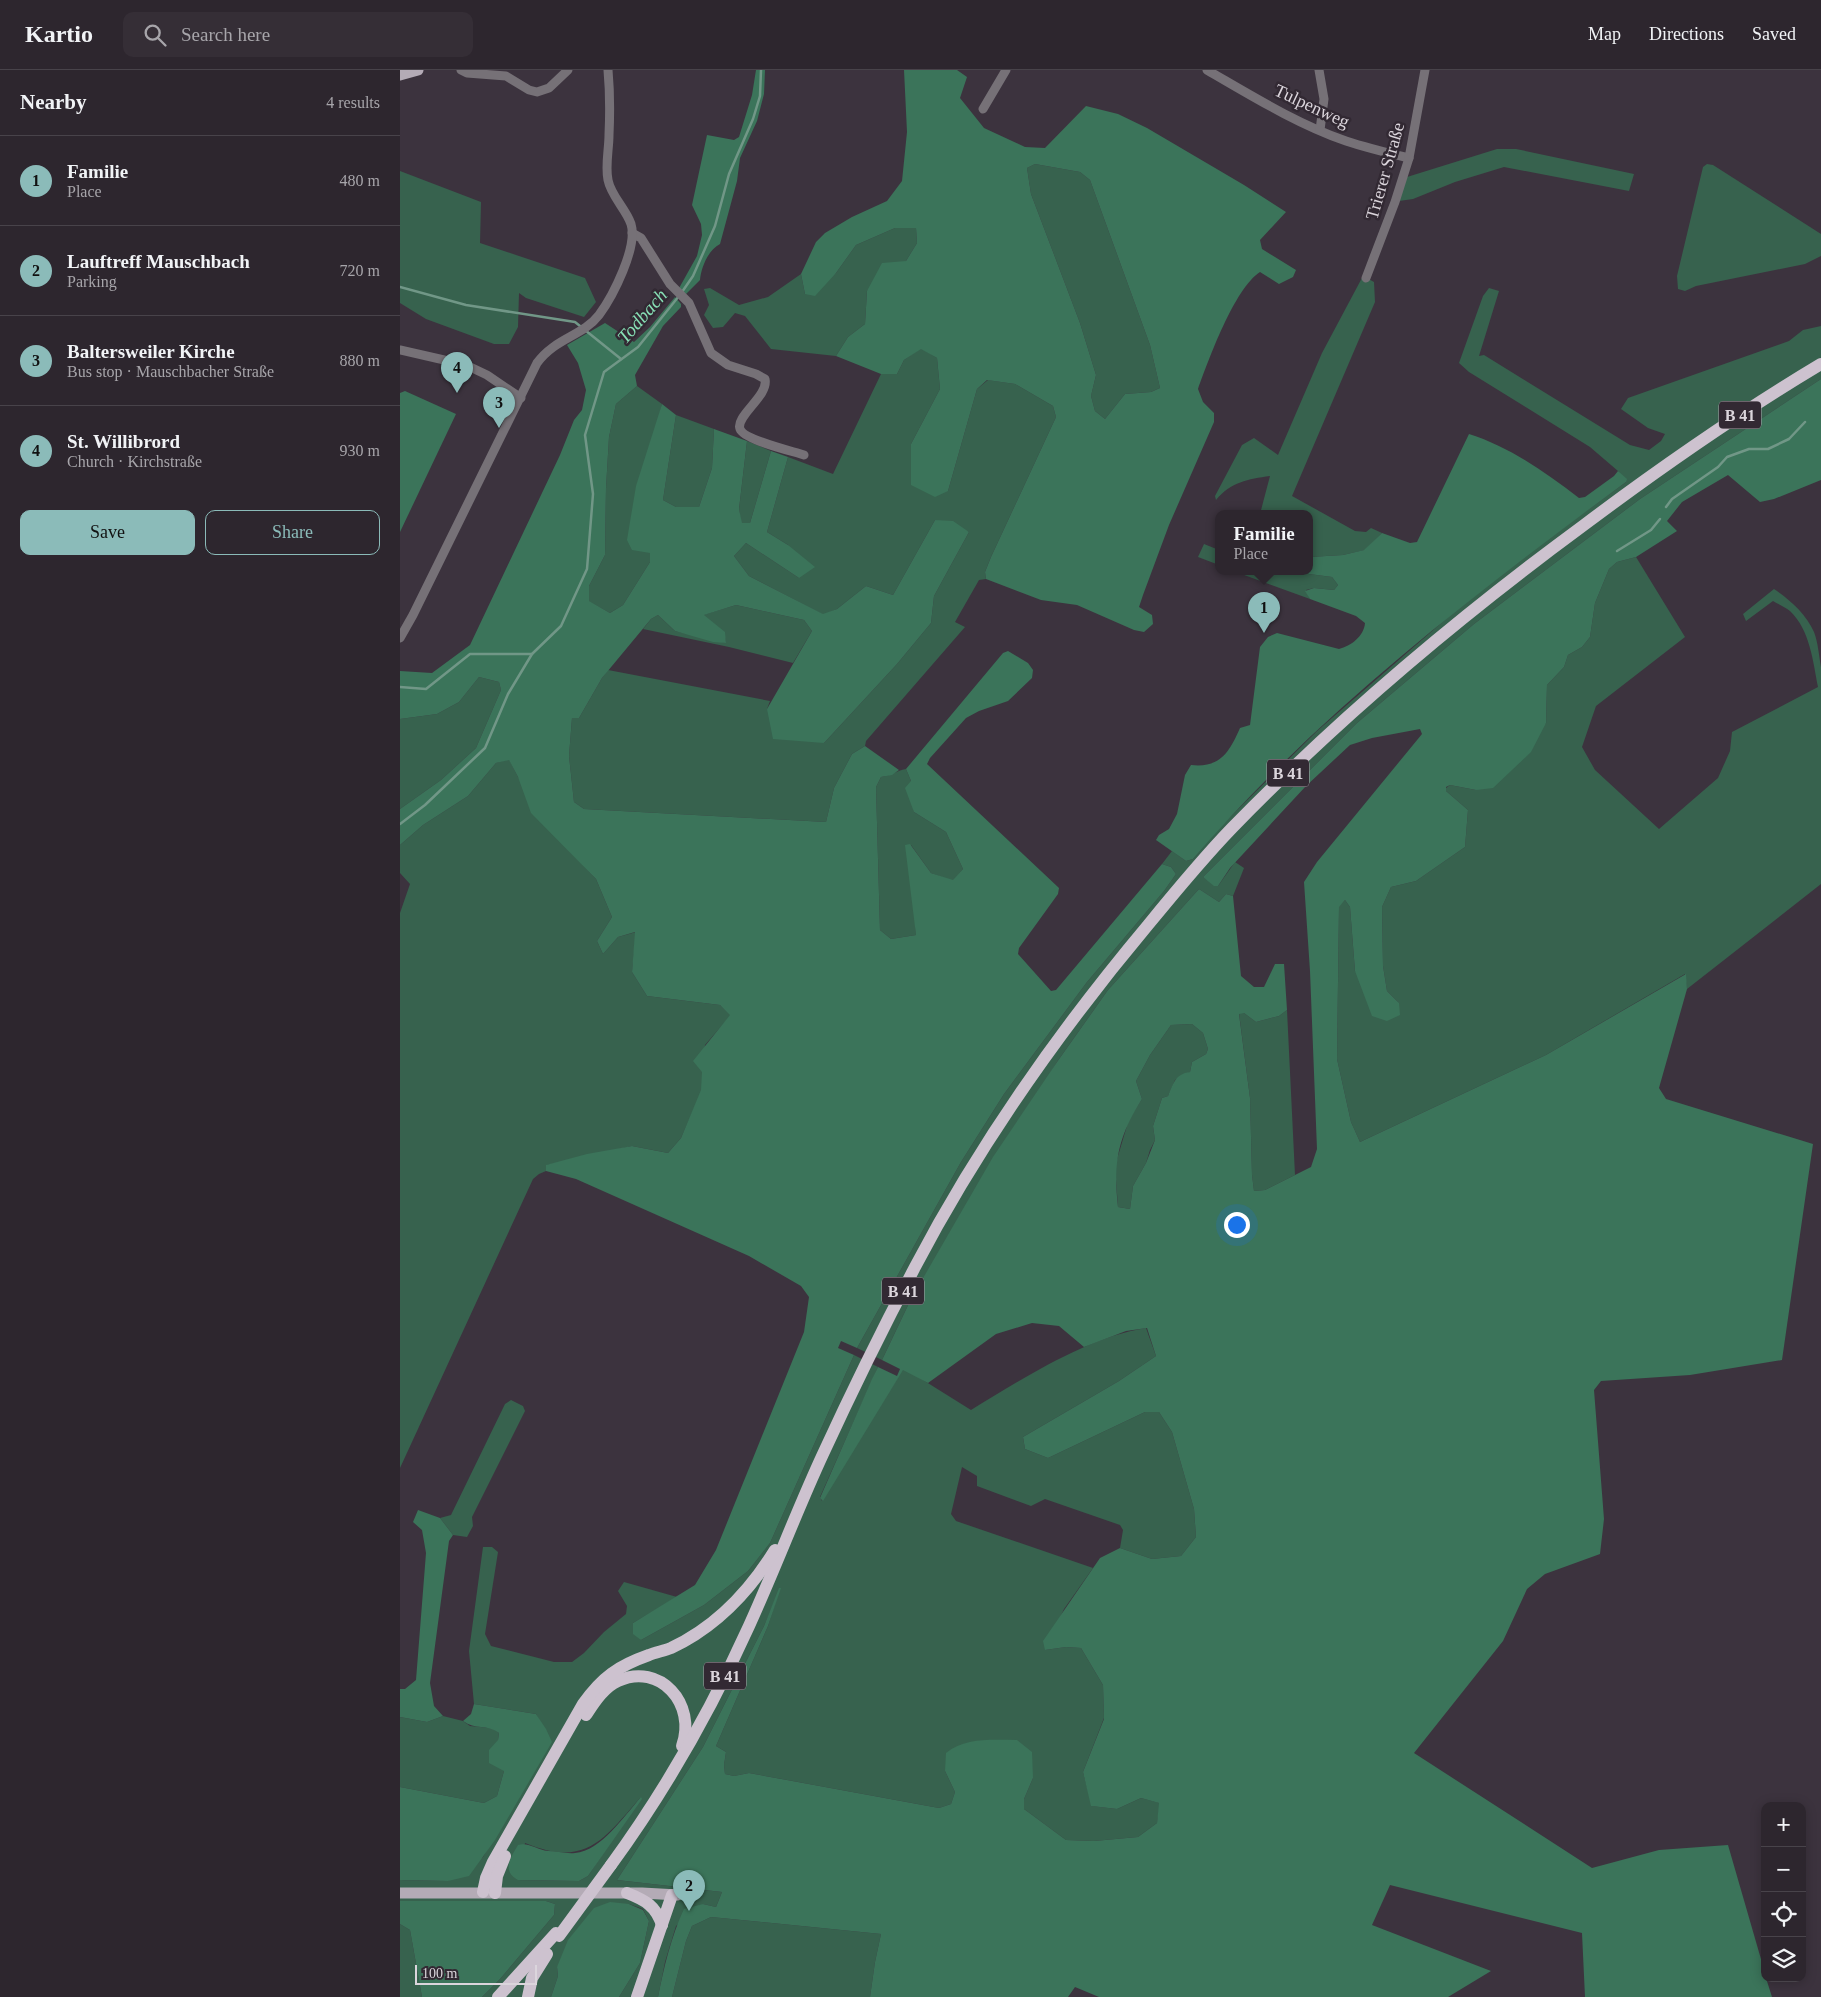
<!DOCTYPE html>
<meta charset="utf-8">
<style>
body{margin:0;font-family:Georgia,serif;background:#352e36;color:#f1f3f6}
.controls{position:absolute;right:15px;bottom:15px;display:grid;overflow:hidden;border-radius:10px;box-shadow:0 2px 12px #0003}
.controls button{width:45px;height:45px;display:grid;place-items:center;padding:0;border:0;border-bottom:1px solid #48434a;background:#2d262e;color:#f1f3f6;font:25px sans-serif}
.scale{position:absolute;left:15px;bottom:12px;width:122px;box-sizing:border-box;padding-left:5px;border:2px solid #dbd5dc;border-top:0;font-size:14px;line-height:18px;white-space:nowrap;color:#dbd5dc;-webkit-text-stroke:4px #322933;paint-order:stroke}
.you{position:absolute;left:836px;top:1154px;width:18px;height:18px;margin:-12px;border:4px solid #fff;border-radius:50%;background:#1a73e8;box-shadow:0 0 0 8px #1a73e833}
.badge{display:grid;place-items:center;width:32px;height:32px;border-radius:50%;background:#8bbbb9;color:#111;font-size:16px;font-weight:700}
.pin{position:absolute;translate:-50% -41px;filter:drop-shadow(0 1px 2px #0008)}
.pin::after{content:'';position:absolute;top:26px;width:18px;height:15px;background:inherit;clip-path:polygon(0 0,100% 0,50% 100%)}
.popup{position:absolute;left:815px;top:440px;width:98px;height:65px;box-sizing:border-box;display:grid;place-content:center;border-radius:10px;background:#2d262e;filter:drop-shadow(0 1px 4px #0005);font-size:16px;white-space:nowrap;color:#a7a5aa}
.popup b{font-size:19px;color:#f1f3f6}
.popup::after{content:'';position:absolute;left:50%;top:100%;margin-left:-10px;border:10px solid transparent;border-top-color:#2d262e}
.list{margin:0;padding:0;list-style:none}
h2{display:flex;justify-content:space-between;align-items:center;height:65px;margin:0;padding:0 20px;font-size:21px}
h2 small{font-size:16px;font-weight:400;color:#a7a5aa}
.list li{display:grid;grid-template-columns:32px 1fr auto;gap:15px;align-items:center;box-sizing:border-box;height:90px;padding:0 20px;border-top:1px solid #48434a}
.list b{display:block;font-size:19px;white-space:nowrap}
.list p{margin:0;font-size:16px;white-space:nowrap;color:#a7a5aa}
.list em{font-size:16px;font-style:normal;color:#a7a5aa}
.actions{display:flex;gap:10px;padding:15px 20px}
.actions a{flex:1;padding:11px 0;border:1px solid #8bbbb9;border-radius:10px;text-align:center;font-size:18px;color:#8bbbb9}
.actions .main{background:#8bbbb9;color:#111}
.icon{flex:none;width:28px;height:28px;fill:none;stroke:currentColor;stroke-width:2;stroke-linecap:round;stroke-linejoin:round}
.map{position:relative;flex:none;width:1421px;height:1927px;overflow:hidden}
header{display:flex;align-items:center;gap:30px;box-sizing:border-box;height:70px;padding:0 25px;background:#2d262e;border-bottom:1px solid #48434a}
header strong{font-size:24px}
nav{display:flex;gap:28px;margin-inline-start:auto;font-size:18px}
.search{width:350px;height:45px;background:#352e36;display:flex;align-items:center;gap:12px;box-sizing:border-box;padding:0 18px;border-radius:10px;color:#a7a5aa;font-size:19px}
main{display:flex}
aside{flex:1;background:#2d262e}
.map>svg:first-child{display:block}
.green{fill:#37624e;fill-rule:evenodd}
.forest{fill:#3b745a;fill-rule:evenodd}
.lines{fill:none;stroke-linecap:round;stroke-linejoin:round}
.stream{stroke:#719787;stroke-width:2.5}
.minor{stroke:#767177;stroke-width:9}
.major{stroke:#b4abb6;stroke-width:11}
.highway{stroke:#cdc2cf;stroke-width:12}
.highway-bridge{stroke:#cdc2cf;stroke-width:12}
.labels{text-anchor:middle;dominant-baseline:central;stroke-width:5;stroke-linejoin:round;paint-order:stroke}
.shield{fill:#322933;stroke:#a8a1a9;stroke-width:1}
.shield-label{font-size:16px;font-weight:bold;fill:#dbd5dc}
.street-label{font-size:18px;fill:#dbd5dc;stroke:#322933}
.water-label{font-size:19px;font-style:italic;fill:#87dfb5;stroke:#322933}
</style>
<header>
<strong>Kartio</strong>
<div class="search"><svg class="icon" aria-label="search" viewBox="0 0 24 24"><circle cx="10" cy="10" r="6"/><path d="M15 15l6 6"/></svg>Search here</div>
<nav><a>Map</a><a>Directions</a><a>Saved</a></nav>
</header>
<main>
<aside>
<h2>Nearby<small>4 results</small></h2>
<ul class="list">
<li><span class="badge">1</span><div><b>Familie</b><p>Place</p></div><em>480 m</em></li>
<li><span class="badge">2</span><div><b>Lauftreff Mauschbach</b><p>Parking</p></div><em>720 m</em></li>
<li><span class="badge">3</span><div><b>Baltersweiler Kirche</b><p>Bus stop · Mauschbacher Straße</p></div><em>880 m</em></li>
<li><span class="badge">4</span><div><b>St. Willibrord</b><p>Church · Kirchstraße</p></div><em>930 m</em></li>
</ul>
<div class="actions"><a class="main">Save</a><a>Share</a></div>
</aside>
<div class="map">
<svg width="1421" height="1927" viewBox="0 0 1421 1927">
<rect width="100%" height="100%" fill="#3c333e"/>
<!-- green -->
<g class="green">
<path d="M1097,79H1116L1234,104L1229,121L1104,97L1055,112L1013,129L999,131L1007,107Z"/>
<path d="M635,94L680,102L690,110L750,275L760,318L751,322L725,324L705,349L695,341L691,326L696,305L680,253L631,124L627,98Z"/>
<path d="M1307,94L1313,95L1421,164V186L1405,194L1296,216L1285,221L1278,219L1277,206L1303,97Z"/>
<path d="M0,101L81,132L80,173L185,208L196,232L184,247L126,228L119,223L118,257L109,274H94L26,249L0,233Z"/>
<path d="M495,158H516L517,173L506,191L467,221L465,254L448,267L436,286L371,279L345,246L335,243L323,257L313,258L304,245L309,235L304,219L310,218L339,235L368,227L401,204L405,224L436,203L456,175Z"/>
<path d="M963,206L974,212L975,232L892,426L955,461L966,462L971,458L982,463L965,480L943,485L910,487L909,489V444H860L870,406C848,409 831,412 816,430L815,426L842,375L854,368L878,385L922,283Z"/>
<path d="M1089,218L1099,221L1079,286L1084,285L1230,375L1249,380L1261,371L1265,364L1248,358L1221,339L1228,328L1389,271L1403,260L1421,256V309L1240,429L1074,554L957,653L803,807L818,816L835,792L844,798L833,826L826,824L819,832L799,819L708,920L657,992L511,1229L482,1290L457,1278L561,1092L604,1024L687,912L764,821L776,804L771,797L762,794L772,781L786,791L793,789L822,755L917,661L1054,542L1118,491L1226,412L1218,401L1190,377L1069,302L1059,293L1083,226Z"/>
<path d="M521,278L537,288L540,319L511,374L548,421L577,319L588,310L615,314L653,336L656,347L591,487L585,502L586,509L579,510L555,552L565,557L466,671L465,676L452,684L434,718L426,752L184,739L174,732L169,686L172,648H179L202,608L208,600L370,631L367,639L424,673L497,594L531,553L534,526L569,462L535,450L493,525L466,516L437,539L424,545L349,506L334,486L346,473L399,508L388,475L367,462L388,387L433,404L481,304H497L504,290Z"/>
<path d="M237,316L262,334L258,350L250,492L223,535L210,543L188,531L189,516L205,485L206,418L209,367L216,334Z"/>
<path d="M276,345L314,359L312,398L299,437H276L263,430Z"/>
<path d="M347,371L371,381L350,453H341L339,439Z"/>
<path d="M804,474L819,480V495L798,487Z"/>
<path d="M1236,487L1285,567L1196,636L1182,677L1195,700L1259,759L1318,708L1330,681L1332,662L1418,617C1413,591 1410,560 1390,541C1385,537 1378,534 1373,531L1346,551L1343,544L1374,519C1390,530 1406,544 1414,562C1418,572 1419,586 1421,597V814L1287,919L1285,904L1146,985L960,1072L951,1052L937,989L939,836L945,830L950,837L955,901L999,933L987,921L983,896L982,837L991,817L1016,811L1065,777L1068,740L1046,721V718L1050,715L1076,720L1146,653L1147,615L1164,597L1168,585L1182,577L1190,567L1195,533L1209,499L1217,492Z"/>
<path d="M836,502H907L909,504L932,507L938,515L934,520L914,518L906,520L910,529Z"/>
<path d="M336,535L404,550L412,561L393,593L329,577L243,559L251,549L258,545L275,561L326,573L324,562L303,545Z"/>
<path d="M79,607L99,612L101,620L76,678L41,710L0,739V649L37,644L59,632Z"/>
<path d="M109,689L118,707L165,776L196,809L212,847L197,871L203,884L218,867L236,862L232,902L247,926L320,935L331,945L305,975L302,1020L281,1068L268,1083L232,1076L147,1095L146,1101L139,1104L133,1109L0,1398V843L10,814L0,803V775L23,755L68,726L96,693Z"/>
<path d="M506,699L511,711L514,742L546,762L563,799L553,811L531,803L511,775L516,865L491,869L480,860L476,717L481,707C492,705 496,701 506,699Z"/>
<path d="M887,940L895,1105L865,1120L854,1121L852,1105L850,1028L839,943H844L856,952L879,946Z"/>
<path d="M792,954L803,963L808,979L806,984L792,992L790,1002L775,1010L768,1026L762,1028L753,1056L755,1070L750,1080L746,1093L733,1116L730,1139L718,1137L715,1096L729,1049L742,1029L736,1011L750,985L771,955Z"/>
<path d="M746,1258L756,1286L719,1311L623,1367L625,1379L648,1388L745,1342H759L772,1362L794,1439L796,1467L781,1486L752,1489L720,1478L723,1460L720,1455L645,1429L631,1436L577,1416V1406L562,1397L551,1444L556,1451L693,1498L664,1539L645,1580L666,1577L681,1578L703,1615L704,1648L683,1702L692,1736L717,1739L741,1728L760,1733L757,1753L738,1767L694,1771L666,1770L624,1739V1729L633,1708L545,1701L555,1722L551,1734L539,1738L349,1703L334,1706L325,1704L324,1695L326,1682L316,1676L368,1556L380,1518L364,1556L303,1677L217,1810L322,1822L316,1837L303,1834L276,1856L265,1892L258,1927H219L240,1893L249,1851L243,1839L229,1834L157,1897L158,1906L151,1927H82L100,1909L154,1845L155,1834L146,1831H0V1810L48,1811L83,1787L151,1672L136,1644L74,1634L69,1581L83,1477H92L98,1482L85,1564L91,1576L154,1592H172L184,1583L204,1562L226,1544L227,1536L218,1521L224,1512L277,1527L233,1553L241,1570L304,1535L348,1501L370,1473L454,1285L478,1297L420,1427L422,1431L503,1299L515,1305L571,1340C622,1309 687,1267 746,1258ZM241,1727L188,1806L179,1811L118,1810L125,1773C186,1798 203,1770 241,1727Z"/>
<path d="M111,1330L123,1336L125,1341L72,1447L73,1456L67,1467L53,1465L40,1448L51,1445L105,1334Z"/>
<path d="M43,1646L63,1651L70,1656L92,1658L99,1663L98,1670L104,1701L97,1726L84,1733L0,1717V1647L27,1652Z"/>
<path d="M311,1847L481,1864L475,1892L470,1927H272L286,1871L292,1856Z"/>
<path d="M0,1854L10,1860L22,1927H0Z"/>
</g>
<!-- forest -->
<g class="forest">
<path d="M356,0H365L364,24L357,51L340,88L337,111L320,174C308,180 301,198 300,210L286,224L278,220L297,186L302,165L301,154L292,135L307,65L334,70L339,67L352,25Z"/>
<path d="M504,0H557L567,7L560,28L584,58L625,77L645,78L686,36L718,44L747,58L844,115L886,142L860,170L862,179L896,200L893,207L879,214L860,202C834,219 809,289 798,319L803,332L814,343V352L769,455L743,525L739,537L752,545L753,554L744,562L734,560L677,535L641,530L586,509L585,502L591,487L656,347L653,336L615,314L587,310L577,319L548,421L535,427L511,415V374L540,319L537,288L521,279L504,290L497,304H481L436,286L448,267L465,254L467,221L482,193L506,191L517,173L516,158H495L456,175L436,203L415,226L405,224L401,204L416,172L425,163L452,147L487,131L502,111L507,62ZM635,94L680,102L690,110L750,275L760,318L751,322L725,324L705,349L695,341L691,326L696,305L680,253L631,124L627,98Z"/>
<path d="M275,227L281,234V237L263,256L235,305L237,316L216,334L209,367L206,418L205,485L189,516V531L210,543L223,535L250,492V483L232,480L227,470L236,416L262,334L276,345L263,430L276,437H299L312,398L314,359L347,371L339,439L342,453H350L371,381L388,387L367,462L388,475L415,497L399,508L346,473L334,486L349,506L423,544L437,539L466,516L493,525L535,450L553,451L569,462L534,526L531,553L497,594L424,673L373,669L367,639L412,561L404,550L336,535L304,545L325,562L326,573L313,572L275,561L258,545L251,549L202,608L179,648H172L169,686L174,732L184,739L426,752L434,718L452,684L465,676L499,700L492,705L481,707L476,717L480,860L491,869L516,865L505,775L510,774L531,803L553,810L563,799L546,762L514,742L505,718L511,711L506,699L603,583L608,581L628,593L633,600L632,608L608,631L579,641L566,648L530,688L527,694L659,818L658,824L619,878L618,884L651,921L656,920L762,794L771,797L776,804L764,821L687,912L604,1024L561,1092L457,1278L441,1271L438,1278L454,1285L370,1473L348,1501L304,1535L241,1570L233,1564V1553L295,1515L316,1480L404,1262L409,1227L401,1216L349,1186L176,1109L146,1101V1095L187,1084L232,1076L268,1083L281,1068L301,1020L302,1002L293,991L330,945L320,935L247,926L232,902L235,862L218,867L203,884L197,871L212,847L196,809L131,743L118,707L109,690L96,693L68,726L23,755L0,775V739L41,710L76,678L101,620L99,612L79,607L59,632L37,644L0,649V601L32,603L70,575L160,385L174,350L182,340L186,320L178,293L167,275L205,253L234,272L250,257Z"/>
<path d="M1421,309V410L1374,429L1360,432L1328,405L1282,432L1267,451L1277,461L1236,487L1217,492L1209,499L1195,533L1190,567L1182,577L1168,585L1164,597L1147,615L1146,653L1131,682L1093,718L1076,720L1050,715L1046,717V721L1068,740L1065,777L1016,811L991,817L982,837L983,896L987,921L999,933L1000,945L987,951L972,946L955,901L950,837L945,830L939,837L937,989L951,1052L960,1072L1146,985L1286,904L1287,919L1259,1018L1266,1029L1413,1074L1382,1290L1290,1305L1201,1311L1194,1320L1204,1449L1200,1484L1145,1504L1127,1519L1103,1571L1014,1683L1192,1798L1259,1780L1328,1775L1365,1903V1908H1366L1372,1927H1185L1182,1863L990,1815L972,1855L1091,1901L1048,1927H699L675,1917L668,1927H470L475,1892L481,1864L311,1847L292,1856L286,1871L272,1927H258C264,1897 271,1867 284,1839L303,1834L316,1837L322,1822L217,1810L303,1677L364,1556L379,1518H381L368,1556L316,1676L326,1682L324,1695L325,1704L334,1706L349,1703L539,1738L551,1734L555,1722L545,1701L546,1683C566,1667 592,1670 617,1670L632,1682L633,1708L624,1729V1739L666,1770L694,1771L738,1767L757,1753L759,1733L741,1728L717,1739L691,1736L683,1702L704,1649L703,1615L681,1578L666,1577L645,1580L643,1571L700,1488L720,1478L752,1489L781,1486L796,1467L794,1439L772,1362L759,1342H745L648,1388L625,1379L623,1367L719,1311L756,1286L747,1258L726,1261L684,1277L659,1256L632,1253L596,1264L528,1313L503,1300L423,1431L420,1428L472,1309L478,1297L497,1306L500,1299L482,1290L511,1229L593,1087L657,992L708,920L799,819L819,832L826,824L833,826L841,906L854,917H864L875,894H884L887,940L879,946L856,952L844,943L839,944L850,1028L852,1105L854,1121L865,1120L911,1097L917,1079L910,901L904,812L917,792L1022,664L1020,659L972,668L950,675L906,716L830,798L818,816H814L803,807L957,653L1074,554L1240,429ZM792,954L803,963L808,979L806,984L792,992L790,1002C775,1004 773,1014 768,1026L762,1028L753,1056L755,1070L746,1093L733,1116L730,1139L718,1137C713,1092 718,1067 742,1029L736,1011L750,985L771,955Z"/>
<path d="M5,321L56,344L0,462V323Z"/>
<path d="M1069,364C1110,377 1145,402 1179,428L1185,427L1214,406L1218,401L1227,409L1226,412C1074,524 916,645 793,789L786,791L756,770L759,765L769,759L777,744L785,705L791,695C820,698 829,683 840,658L850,655L860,577L868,567L877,563L939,579C951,576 964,566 965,553L956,546L910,529L905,521L914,518L934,520L938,515L932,507L909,504L907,502H909L910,487L943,485L964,480L982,463L1010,473L1017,472Z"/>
<path d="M18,1440L40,1448L53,1465L49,1471L30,1613L34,1636L43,1646L27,1652L0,1647V1619H5L16,1610L26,1483L22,1460L13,1452Z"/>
<path d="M74,1634L136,1644L146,1659L152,1672L95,1770L69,1806L48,1811L0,1810V1717L84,1733L97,1726L104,1701L89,1693V1680L98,1670L99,1663C87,1654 75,1660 63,1651L71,1644Z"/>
<path d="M241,1727L242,1729L188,1806L179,1811L118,1810C101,1801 111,1787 118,1775C129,1772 137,1780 148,1781C156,1781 166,1784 175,1783C201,1781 225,1745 241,1727Z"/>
<path d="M0,1831H146L155,1834L154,1845L100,1909L82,1927H22L10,1860L0,1854Z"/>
<path d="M210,1832L229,1834L243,1840L249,1851L240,1893L219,1927H151L158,1906L157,1897L168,1870L194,1838Z"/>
</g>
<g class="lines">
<!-- stream -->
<g class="stream">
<path d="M0,217L66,235L175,252L221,289"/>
<path d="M282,222L293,206L315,156L329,104L353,49L360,26L361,0"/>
<path d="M1266,437L1272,429L1318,397L1327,387L1349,379H1368L1389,369L1405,352"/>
<path d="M1217,481L1251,460L1260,449"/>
<path d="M0,617L26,619L70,584H132"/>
<path d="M0,754L25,735L85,678L108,624L132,584L161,556L187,499L193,424L185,365L204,302L238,277L279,226"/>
</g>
<!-- minor -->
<g class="minor">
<path d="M61,0L67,3L106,6L129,20L137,22L149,18L168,0"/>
<path d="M807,0C852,26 897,54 946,71C967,78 988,83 1009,88"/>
<path d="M919,0L924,29L920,60"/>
<path d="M583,39L606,0"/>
<path d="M232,163L241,168L270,214L289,233L311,283L328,295L356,304L365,309C369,326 335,346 340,359C344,370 392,381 404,385"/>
<path d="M966,208L995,132L1009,88L1025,0"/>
<path d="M0,280L66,295L87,305L121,328"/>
<path d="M0,568L13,545L137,293C155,268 183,266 199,245C213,226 238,177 231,154C226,139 211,126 208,110C205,96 209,79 209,65C210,43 210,22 208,0"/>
</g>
<!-- major -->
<g class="major">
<path d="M0,5L18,0"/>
<path d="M0,1823H242L278,1825"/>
</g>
<!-- highway -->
<g class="highway">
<path d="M186,1645C194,1633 204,1617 218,1611C260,1592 297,1634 282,1676"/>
<path d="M211,1795C265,1721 311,1640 349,1556C375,1499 397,1440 423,1384C452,1321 483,1258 515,1197C579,1075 660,960 748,855C775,822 803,788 832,758C941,646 1059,547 1184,455C1260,398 1339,343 1421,294"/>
<path d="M83,1822L86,1808L93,1792L183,1634C202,1607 218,1596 249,1585C256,1582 264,1581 271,1578C316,1557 349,1522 375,1480"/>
<path d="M95,1823L97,1806L105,1786"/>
<path d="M227,1823C245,1830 256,1836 262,1855"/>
<path d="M98,1927L156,1863"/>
<path d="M128,1927L132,1908L147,1884"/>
<path d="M237,1927L272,1825"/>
</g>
<!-- highway-bridge -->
<path class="highway-bridge" d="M159,1866L211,1795"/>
</g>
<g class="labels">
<!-- shield labels -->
<g class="shield">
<rect x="1319" y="331.5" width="42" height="27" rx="4"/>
<rect x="867" y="689.5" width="42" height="27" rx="4"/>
<rect x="482" y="1207.5" width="42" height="27" rx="4"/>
<rect x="304" y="1592.5" width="42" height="27" rx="4"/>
</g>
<g class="shield-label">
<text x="1340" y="345">B 41</text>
<text x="888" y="703">B 41</text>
<text x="503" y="1221">B 41</text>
<text x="325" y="1606">B 41</text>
</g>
<!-- street labels -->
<g class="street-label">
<text transform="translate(912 36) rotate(25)">Tulpenweg</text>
<text transform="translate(985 101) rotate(-74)">Trierer Straße</text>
</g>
<!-- water labels -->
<g class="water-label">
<text transform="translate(242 246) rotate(-49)">Todbach</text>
</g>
</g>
</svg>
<div class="controls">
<button>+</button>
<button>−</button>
<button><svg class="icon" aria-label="locate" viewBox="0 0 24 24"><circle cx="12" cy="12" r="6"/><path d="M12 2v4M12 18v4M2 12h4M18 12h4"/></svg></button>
<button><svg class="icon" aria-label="layers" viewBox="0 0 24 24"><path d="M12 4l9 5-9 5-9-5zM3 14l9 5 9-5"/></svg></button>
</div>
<div class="scale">100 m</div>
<div class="you"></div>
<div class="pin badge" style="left:864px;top:563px">1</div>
<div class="popup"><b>Familie</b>Place</div>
<div class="pin badge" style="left:289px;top:1841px">2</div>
<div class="pin badge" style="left:99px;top:358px">3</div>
<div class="pin badge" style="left:57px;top:323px">4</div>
</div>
</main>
